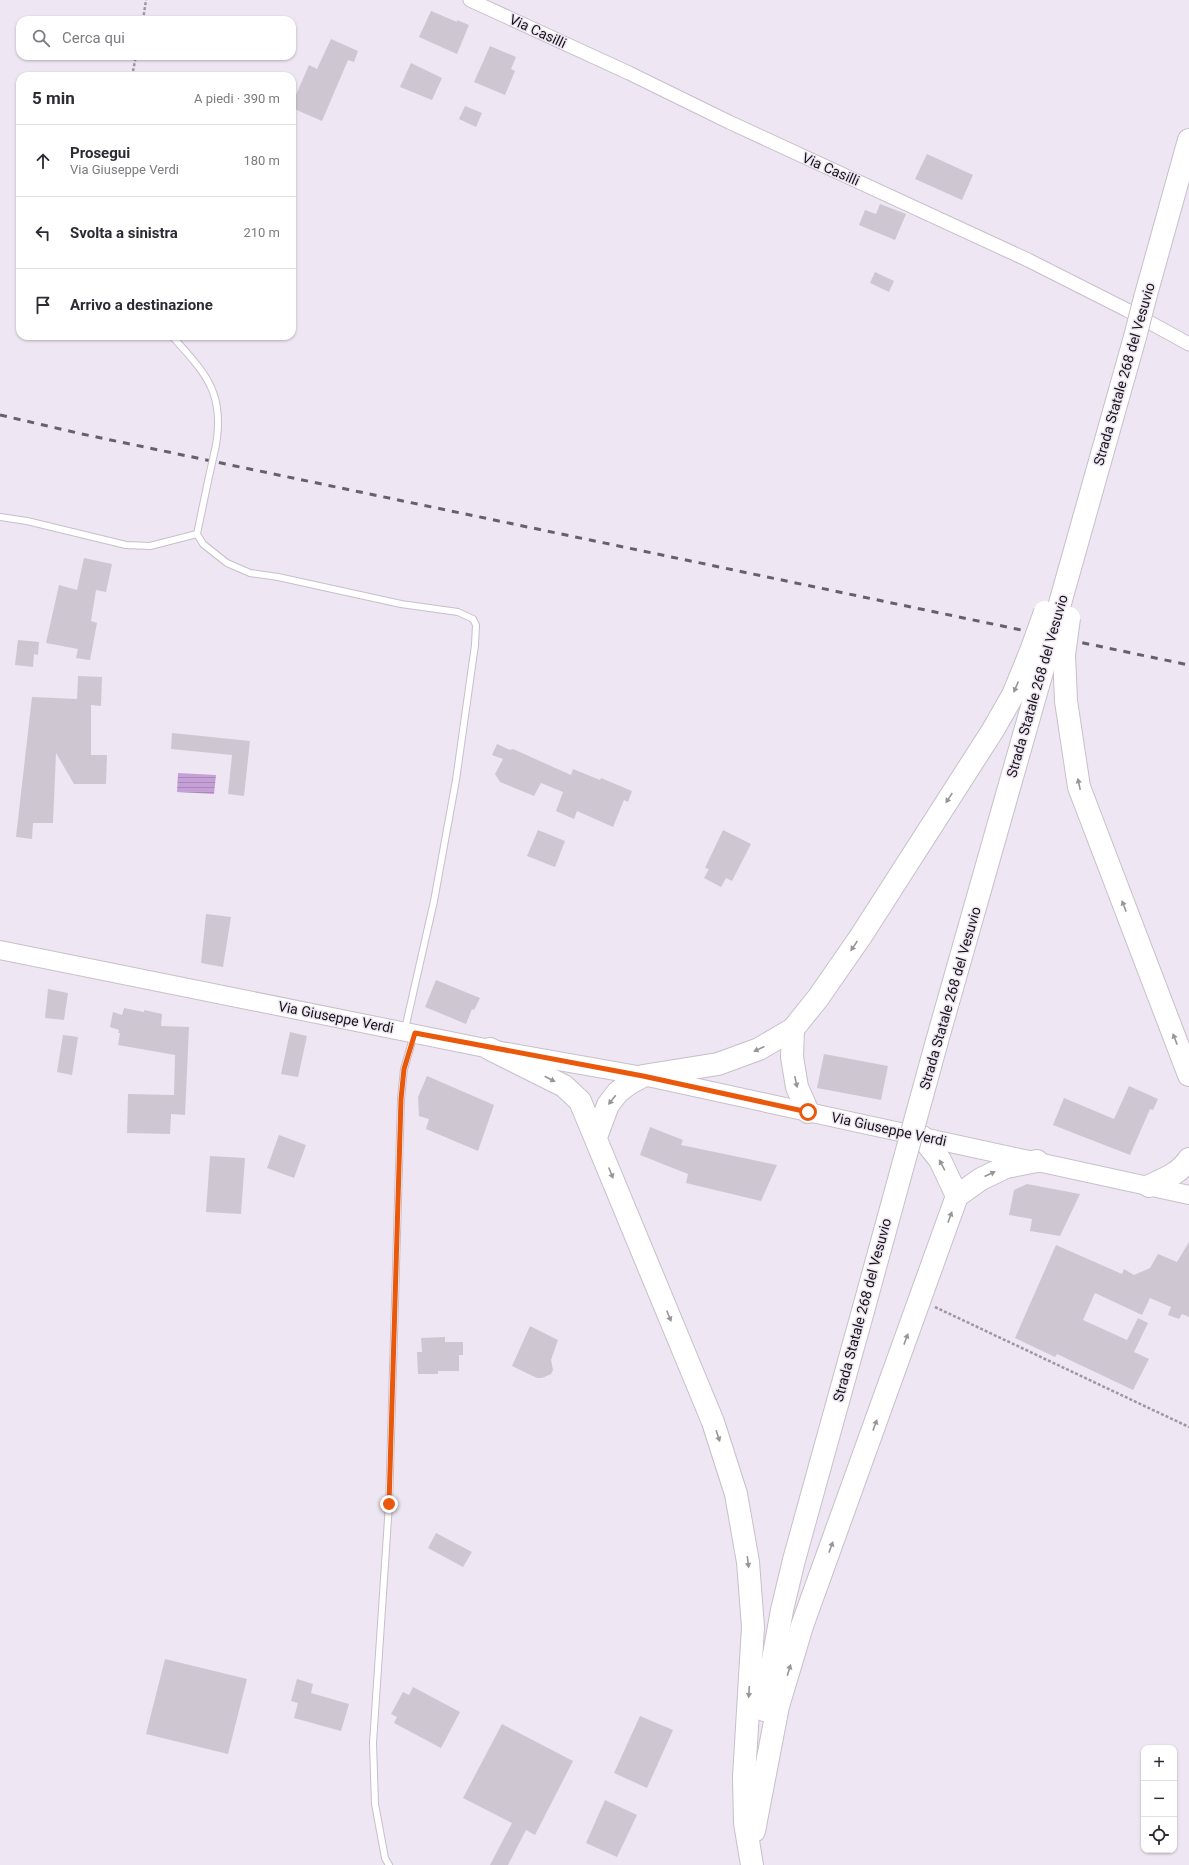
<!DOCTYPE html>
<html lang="it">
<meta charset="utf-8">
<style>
body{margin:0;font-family:Roboto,sans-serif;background:#f2f2f3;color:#2b2b33}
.controls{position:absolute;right:12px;bottom:12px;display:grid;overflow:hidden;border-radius:8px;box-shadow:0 1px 3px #0004}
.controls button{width:36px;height:36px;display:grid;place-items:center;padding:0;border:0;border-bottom:1px solid #e1e1e2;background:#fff;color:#2b2b33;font:20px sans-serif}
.stop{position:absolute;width:12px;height:12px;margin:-9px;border:3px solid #ea580c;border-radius:50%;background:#fff}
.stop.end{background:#ea580c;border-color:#fff;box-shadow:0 1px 4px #0008}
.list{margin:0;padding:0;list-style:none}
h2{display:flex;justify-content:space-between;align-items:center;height:52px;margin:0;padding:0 16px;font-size:17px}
h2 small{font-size:13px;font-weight:400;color:#7c7c81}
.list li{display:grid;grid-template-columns:26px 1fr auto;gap:12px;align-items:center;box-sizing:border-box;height:72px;padding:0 16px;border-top:1px solid #e1e1e2}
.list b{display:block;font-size:15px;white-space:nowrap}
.list p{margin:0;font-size:13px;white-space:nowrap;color:#7c7c81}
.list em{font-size:13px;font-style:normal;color:#7c7c81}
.icon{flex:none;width:22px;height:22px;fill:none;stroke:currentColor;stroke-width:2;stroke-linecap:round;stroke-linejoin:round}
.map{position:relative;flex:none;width:1189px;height:1865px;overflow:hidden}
.search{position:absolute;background:#fff;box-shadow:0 1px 3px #0004;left:16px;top:16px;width:280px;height:44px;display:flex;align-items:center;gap:10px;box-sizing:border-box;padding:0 14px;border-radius:12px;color:#7c7c81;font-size:15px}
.panel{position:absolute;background:#fff;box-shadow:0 1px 3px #0004;left:16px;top:72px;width:280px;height:268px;border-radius:12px}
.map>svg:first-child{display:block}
.water{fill:url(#water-rules)}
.building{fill:#cec7d2}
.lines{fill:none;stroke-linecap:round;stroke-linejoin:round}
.lane-casing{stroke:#c7bfca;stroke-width:8}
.street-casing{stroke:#c7bfca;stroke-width:15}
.secondary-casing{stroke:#c7bfca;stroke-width:20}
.highway-casing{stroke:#c7bfca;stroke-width:24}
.path{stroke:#9d97a0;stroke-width:2.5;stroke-dasharray:3 2;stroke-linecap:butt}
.lane{stroke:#fff;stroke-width:6}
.street{stroke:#fff;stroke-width:13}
.secondary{stroke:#fff;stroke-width:18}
.highway{stroke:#fff;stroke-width:22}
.rail{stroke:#666168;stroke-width:3;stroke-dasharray:7 7;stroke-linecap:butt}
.lane-bridge-casing{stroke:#c7bfca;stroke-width:8;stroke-linecap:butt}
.highway-bridge-casing{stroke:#c7bfca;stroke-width:24;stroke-linecap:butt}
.lane-bridge{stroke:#fff;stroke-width:6}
.highway-bridge{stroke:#fff;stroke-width:22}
.oneway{fill:#979597}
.route{stroke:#ea580c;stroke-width:5}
.labels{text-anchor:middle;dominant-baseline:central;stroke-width:3;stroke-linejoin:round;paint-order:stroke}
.street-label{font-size:14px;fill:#171418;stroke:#eee6f2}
</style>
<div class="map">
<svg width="1189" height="1865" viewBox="0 0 1189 1865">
<defs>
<pattern id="water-rules" width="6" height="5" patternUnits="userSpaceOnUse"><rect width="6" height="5" fill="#c5a0d6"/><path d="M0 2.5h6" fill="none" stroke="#a889b7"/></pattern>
</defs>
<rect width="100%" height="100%" fill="#eee6f2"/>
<!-- water -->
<path class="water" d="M178,773L216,775L214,794L177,792Z"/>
<!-- building -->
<g class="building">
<path d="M431,11L457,22V20L469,25L457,54L419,37Z"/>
<path d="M331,39L358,51L354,62L348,60L322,121L292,108V104L309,65L317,69Z"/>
<path d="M490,46L516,57L511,69L515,71L505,95L474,82Z"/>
<path d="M411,63L442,78L432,100L400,87Z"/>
<path d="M465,106L482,113L476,127L459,119Z"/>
<path d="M927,154L973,175L962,200L915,179Z"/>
<path d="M880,204L906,214L895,240L859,225L865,210L876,214Z"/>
<path d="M875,272L894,281L889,292L870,283Z"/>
<path d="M84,558L112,564L106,592L96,590L91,621L97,623L90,660L76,658L78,649L46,643L59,585L77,590Z"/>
<path d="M18,640L39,642L38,655L34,654L33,667L15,665Z"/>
<path d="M78,676L102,677L101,706L91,705V755H107L106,784H74L56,753L53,823H33L32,839L16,837L32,697L77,699Z"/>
<path d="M172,733L250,741L244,796L228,794L232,755L171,749Z"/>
<path d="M497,744L510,750L513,749L571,775L573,769L600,780L601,778L632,791L628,802L624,800L613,827L577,811L574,819L556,811L563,792L541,783L534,796L500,782L495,774L503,759L492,755Z"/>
<path d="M538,830L565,841L555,867L527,856Z"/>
<path d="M723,830L751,844L732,881L726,878L721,887L704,878L709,869L705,868Z"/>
<path d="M206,914L231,917L223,967L201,963Z"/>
<path d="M436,980L480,998L474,1010L472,1009L466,1024L425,1007Z"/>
<path d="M48,989L68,993L64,1020L45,1018Z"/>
<path d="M124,1008L144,1012V1010L162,1014L161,1026L189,1027L185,1115L171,1114L170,1134L127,1133L128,1094L174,1095L175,1055L118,1045L120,1033H118L119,1030L110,1027L113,1012L122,1015Z"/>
<path d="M290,1032L307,1036L298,1077L281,1074Z"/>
<path d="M63,1035L78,1037L72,1075L57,1072Z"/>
<path d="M824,1054L888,1066L881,1100L817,1088Z"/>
<path d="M427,1076L494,1105L478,1151L426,1129L429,1119L419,1116L418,1097Z"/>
<path d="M1129,1086L1158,1099L1153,1110L1150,1109L1130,1155L1053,1125L1064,1098L1114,1119Z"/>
<path d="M650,1127L683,1140L681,1145L777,1165L761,1201L686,1183L688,1174L640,1155Z"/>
<path d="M279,1135L306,1145L294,1178L267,1168Z"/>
<path d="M210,1156L245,1158L241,1214L206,1212Z"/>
<path d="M1027,1184L1080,1194L1060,1236L1030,1231L1032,1219L1009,1215L1014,1190Z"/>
<path d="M1189,1242V1317L1182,1314L1179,1319L1168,1315L1171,1307L1150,1298L1142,1315L1095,1293L1083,1320L1127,1340L1138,1318L1148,1323L1134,1352L1149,1359L1133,1390L1057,1354L1055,1357L1015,1338L1056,1245L1122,1274L1124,1269L1134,1275L1150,1268L1158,1254L1177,1262Z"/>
<path d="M530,1326L558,1340L551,1360L553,1370L551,1374L542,1378H537L512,1366Z"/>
<path d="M445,1337V1342H463V1355H459V1371H438V1374H418L417,1352H422L421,1338Z"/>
<path d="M436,1533L472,1552L463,1567L428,1548Z"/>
<path d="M165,1659L247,1679L228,1754L146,1734Z"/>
<path d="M297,1679L313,1684L311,1693L349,1704L341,1731L294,1718L298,1703L291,1701Z"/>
<path d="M413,1687L460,1712L441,1748L394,1723L397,1717L391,1714L403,1692L409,1695Z"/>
<path d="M640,1716L673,1730L647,1788L614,1773Z"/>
<path d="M502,1724L573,1761L535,1835L526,1830L508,1865H490L512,1823L463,1798Z"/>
<path d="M605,1800L637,1815L617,1857L586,1843Z"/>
</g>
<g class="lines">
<defs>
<g id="lane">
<path d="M172,336C205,373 225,392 216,445"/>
<path d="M208,481L197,534L203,544L227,563L250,573L278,577L401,604L458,612L473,619L476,625L475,645L456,780L434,901L405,1029"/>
<path d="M0,517L27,521L126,545L150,546L197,534"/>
<path d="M389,1865L385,1858L375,1804L373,1743L389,1504L401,1099L404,1069L414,1035"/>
</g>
<path id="street" d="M470,0L629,73L729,122L1028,260L1127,310L1189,344"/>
<path id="secondary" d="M0,950L490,1049L643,1076L1189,1195"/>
<g id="highway">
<path d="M1145,298L1189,140"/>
<path d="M1057,614L1135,337"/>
<path d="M1064,655L1066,701L1079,787L1189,1075"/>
<path d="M793,1029L792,1057L797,1087L808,1112"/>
<path d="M937,1041L1047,654"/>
<path d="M490,1049L564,1086L580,1101L713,1422L736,1494L748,1562L753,1627L744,1777L745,1823L752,1865"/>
<path d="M596,1137L608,1105L618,1092L630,1083L643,1076L718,1064L759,1049L793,1029L818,998L861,936L993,730L1013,695L1031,651"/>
<path d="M922,1137L940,1160L957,1196"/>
<path d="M1149,1186C1164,1179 1179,1174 1189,1159"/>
<path d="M764,1710L782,1610L794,1560L863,1311"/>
<path d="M754,1831L778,1706L802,1626L957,1196L981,1179L1006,1167L1037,1161"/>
</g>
</defs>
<!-- lane casing -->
<use href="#lane" class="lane-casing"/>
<!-- street casing -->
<use href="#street" class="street-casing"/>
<!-- secondary casing -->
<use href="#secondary" class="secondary-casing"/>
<!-- highway casing -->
<use href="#highway" class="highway-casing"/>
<!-- path -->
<g class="path">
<path d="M143,20L146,0"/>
<path d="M132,76L136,56"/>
<path d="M935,1307L1189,1427"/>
</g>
<!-- lane -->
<use href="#lane" class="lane"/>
<!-- street -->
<use href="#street" class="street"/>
<!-- secondary -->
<use href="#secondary" class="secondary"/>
<!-- highway -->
<use href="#highway" class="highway"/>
<!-- rail -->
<path class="rail" d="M0,415L82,434L1189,665"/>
<defs>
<path id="lane-bridge" d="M208,481L216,445"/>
<g id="highway-bridge">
<path d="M1135,337L1145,298"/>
<path d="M1031,651L1045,612"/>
<path d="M1047,654L1055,621"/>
<path d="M1064,655L1069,618"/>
<path d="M863,1311L937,1041"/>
</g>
</defs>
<!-- lane-bridge casing -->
<use href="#lane-bridge" class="lane-bridge-casing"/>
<!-- highway-bridge casing -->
<use href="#highway-bridge" class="highway-bridge-casing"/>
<!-- lane-bridge -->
<use href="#lane-bridge" class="lane-bridge"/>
<!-- highway-bridge -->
<use href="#highway-bridge" class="highway-bridge"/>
</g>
<!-- one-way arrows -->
<defs><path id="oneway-solid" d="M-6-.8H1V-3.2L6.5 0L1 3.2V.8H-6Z"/></defs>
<g class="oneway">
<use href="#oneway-solid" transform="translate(1016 687) rotate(113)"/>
<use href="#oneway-solid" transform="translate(1079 784) rotate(-102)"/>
<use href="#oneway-solid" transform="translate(949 798) rotate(123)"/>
<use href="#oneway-solid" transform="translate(1124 906) rotate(-111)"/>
<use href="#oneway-solid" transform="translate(854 946) rotate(124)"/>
<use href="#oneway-solid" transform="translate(1175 1039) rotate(-111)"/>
<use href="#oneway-solid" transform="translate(759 1049) rotate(155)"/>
<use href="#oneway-solid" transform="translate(550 1079) rotate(28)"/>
<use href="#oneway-solid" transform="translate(796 1082) rotate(78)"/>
<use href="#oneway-solid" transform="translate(612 1100) rotate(128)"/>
<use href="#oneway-solid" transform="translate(942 1165) rotate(-118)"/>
<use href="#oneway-solid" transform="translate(611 1173) rotate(68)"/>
<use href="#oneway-solid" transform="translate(990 1174) rotate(-24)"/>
<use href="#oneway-solid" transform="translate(950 1217) rotate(-70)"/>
<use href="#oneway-solid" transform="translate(669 1316) rotate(68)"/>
<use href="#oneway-solid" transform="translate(906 1339) rotate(-70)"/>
<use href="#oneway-solid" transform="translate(875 1425) rotate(-70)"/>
<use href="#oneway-solid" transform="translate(718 1436) rotate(72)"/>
<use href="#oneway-solid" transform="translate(831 1547) rotate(-70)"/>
<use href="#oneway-solid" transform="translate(748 1562) rotate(83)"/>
<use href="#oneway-solid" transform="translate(789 1670) rotate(-73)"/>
<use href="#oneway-solid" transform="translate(749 1692) rotate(93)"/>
</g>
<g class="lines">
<!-- route -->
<path class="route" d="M389,1504L401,1099L404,1069L415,1033L643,1076L808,1112"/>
</g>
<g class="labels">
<!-- street labels -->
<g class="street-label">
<text transform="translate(538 31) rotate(25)">Via Casilli</text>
<text transform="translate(831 169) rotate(24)">Via Casilli</text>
<text transform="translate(1124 374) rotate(-74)">Strada Statale 268 del Vesuvio</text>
<text transform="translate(1037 686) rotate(-74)">Strada Statale 268 del Vesuvio</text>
<text transform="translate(950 998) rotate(-74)">Strada Statale 268 del Vesuvio</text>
<text transform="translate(336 1017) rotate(11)">Via Giuseppe Verdi</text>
<text transform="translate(889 1129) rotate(12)">Via Giuseppe Verdi</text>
<text transform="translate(862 1310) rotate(-75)">Strada Statale 268 del Vesuvio</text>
</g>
</g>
</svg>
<div class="controls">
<button>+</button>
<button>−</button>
<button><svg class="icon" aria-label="locate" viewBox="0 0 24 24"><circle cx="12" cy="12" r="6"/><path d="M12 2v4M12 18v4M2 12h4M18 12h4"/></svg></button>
</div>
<div class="stop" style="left:808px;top:1112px"></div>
<div class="stop end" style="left:389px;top:1504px"></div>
<div class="search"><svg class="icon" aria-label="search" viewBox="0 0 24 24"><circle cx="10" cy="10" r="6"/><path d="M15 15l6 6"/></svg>Cerca qui</div>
<section class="panel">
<h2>5 min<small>A piedi · 390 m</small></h2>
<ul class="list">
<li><svg class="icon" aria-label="ahead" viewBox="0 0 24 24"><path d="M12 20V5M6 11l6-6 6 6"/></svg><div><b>Prosegui</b><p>Via Giuseppe Verdi</p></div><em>180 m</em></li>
<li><svg class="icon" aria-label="left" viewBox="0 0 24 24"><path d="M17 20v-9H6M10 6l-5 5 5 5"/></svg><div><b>Svolta a sinistra</b></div><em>210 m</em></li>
<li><svg class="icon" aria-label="arrive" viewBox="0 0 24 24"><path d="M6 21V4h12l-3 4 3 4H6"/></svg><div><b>Arrivo a destinazione</b></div></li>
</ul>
</section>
</div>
